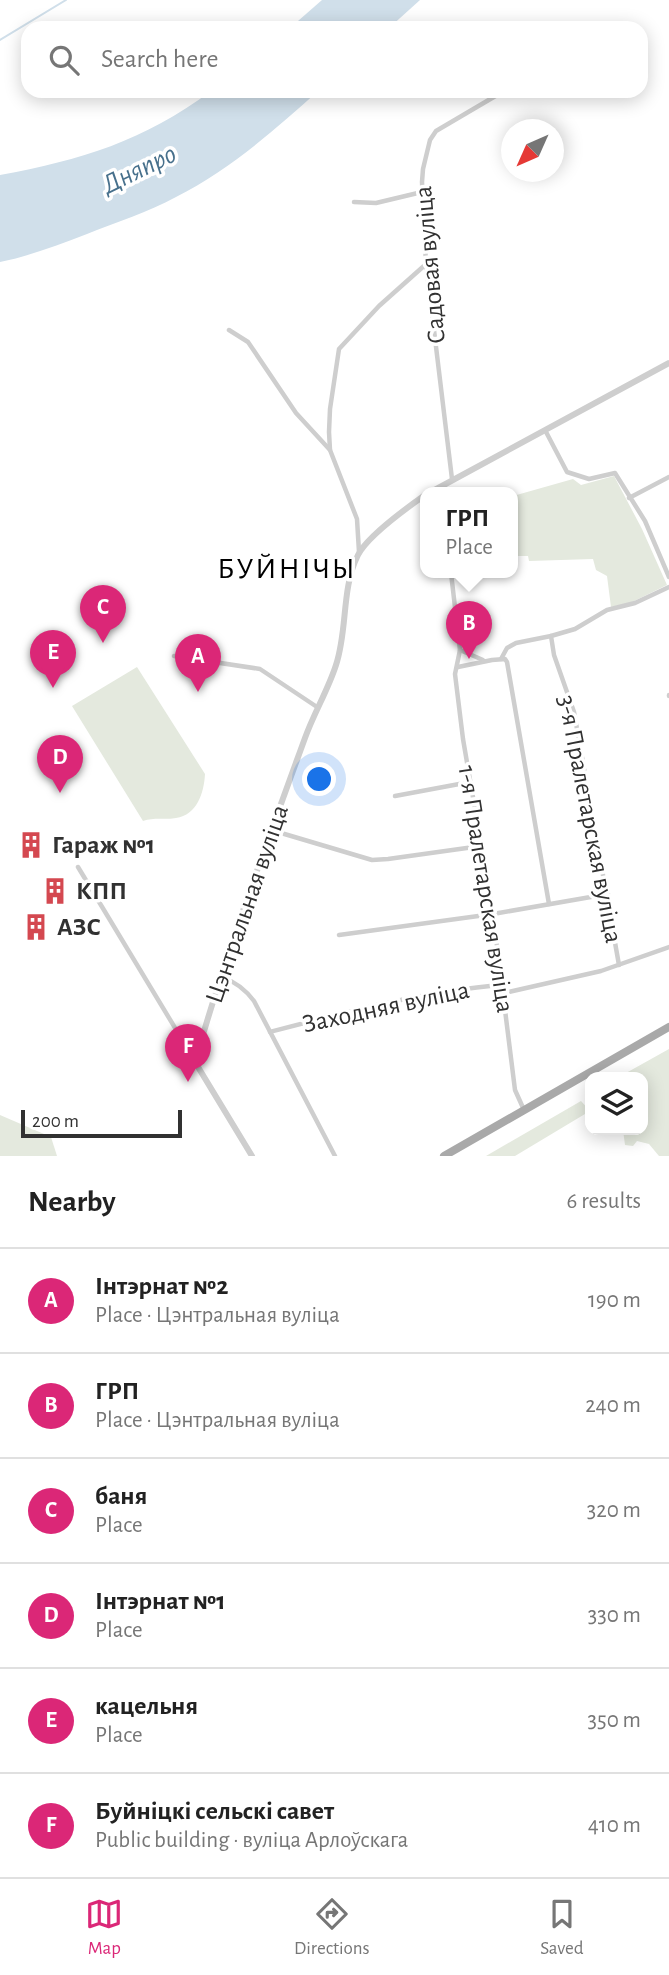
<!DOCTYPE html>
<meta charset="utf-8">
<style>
body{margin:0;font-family:"Alegreya Sans",sans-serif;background:#f6f6f6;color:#222}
.controls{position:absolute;right:21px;bottom:21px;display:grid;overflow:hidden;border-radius:14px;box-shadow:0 4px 18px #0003}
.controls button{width:63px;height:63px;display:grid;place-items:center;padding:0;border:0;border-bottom:2px solid #e0e0e0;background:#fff;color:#222;font:35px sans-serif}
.compass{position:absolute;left:501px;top:119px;width:63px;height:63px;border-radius:50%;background:#fff;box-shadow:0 4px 18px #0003;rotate:225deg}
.scale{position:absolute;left:21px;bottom:18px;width:161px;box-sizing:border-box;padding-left:7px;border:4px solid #313131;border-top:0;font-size:19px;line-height:24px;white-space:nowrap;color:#313131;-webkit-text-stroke:5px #fff;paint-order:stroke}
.you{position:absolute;left:320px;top:780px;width:24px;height:24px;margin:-18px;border:5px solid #fff;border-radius:50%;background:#1a73e8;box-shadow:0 0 0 10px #1a73e833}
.badge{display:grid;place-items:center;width:46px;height:46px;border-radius:50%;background:#db2777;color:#fff;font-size:23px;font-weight:700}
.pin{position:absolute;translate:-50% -58px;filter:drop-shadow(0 2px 4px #0008)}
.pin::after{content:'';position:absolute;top:37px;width:24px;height:21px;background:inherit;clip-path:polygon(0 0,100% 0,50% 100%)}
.popup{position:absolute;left:420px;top:487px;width:98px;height:91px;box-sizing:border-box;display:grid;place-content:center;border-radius:14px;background:#fff;filter:drop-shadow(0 2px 5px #0005);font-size:23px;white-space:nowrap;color:#767676}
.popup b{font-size:26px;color:#222}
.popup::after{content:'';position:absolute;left:50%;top:100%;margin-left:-14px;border:14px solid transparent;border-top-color:#fff}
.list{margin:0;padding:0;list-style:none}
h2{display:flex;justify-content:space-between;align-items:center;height:91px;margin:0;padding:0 28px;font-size:30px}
h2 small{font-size:23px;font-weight:400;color:#767676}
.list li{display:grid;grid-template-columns:46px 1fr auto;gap:21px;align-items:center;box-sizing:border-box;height:105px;padding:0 28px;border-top:2px solid #e0e0e0}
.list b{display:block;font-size:26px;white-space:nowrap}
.list p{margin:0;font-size:23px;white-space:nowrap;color:#767676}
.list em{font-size:23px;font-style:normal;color:#767676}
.icon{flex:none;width:38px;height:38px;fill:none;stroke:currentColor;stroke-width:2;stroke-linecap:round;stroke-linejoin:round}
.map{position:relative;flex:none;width:669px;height:1156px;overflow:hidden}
.search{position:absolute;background:#fff;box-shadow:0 4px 18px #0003;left:21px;right:21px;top:21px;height:77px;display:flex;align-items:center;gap:18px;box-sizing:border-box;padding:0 24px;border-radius:21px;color:#767676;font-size:26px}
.sheet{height:721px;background:#fff}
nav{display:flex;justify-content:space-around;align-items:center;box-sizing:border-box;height:98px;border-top:2px solid #e0e0e0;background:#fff;font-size:19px;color:#767676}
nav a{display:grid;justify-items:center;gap:4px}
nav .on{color:#db2777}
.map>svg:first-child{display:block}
.green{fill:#e4e9de}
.water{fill:#d0dfea}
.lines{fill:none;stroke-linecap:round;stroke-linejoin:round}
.stream{stroke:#d0dfea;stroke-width:2}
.minor{stroke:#cecece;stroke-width:4.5}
.tertiary{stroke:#cecece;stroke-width:6}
.primary{stroke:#a9a9a9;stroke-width:8}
.labels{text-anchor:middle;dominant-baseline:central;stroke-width:7;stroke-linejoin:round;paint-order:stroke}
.street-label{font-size:26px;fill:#313131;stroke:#fff}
.poi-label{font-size:26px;font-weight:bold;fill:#313131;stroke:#fff;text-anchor:start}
.water-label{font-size:28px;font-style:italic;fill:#47708c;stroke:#fff}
.quarter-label{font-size:30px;letter-spacing:2px;fill:#000;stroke:#fff}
</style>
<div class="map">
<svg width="669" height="1156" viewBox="0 0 669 1156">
<rect width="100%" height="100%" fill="#fff"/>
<!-- green -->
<g class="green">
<path d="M614,476L642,529L667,585L630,603L611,607L607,576L596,570L593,559L529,561L528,556H516L513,538V496L573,479L581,485Z"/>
<path d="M137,667L205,774C204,793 197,815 176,818C165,820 154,817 143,821L72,706Z"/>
<path d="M669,1049V1156H659L649,1144L637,1141L633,1146L625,1145L623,1130H643V1077H623L626,1073Z"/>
<path d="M581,1101L590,1111L515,1156H486Z"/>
<path d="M0,1115L51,1137L57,1156H0Z"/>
</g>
<!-- water -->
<g class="water">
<path d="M322,0H420L389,28H290Z"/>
<path d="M211,91H318C275,130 228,171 176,197C148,212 117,222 87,234C58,245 30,256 0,262V175C81,160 144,141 211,91Z"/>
</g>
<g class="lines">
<!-- stream -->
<path class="stream" d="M0,40L66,0"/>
<!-- minor -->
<g class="minor">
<path d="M619,28L624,25"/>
<path d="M354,202L376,203L422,192"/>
<path d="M229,330L248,342L296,413L330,450L357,519L359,552"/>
<path d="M545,430L567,472L589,479L615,473L645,521L669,577"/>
<path d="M330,450L329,432L330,409L339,349L379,306L425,265"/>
<path d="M452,479L426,264L422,182L423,169L430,140L436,131L504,91"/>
<path d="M629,498L669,477"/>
<path d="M451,573L460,650L455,674L463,739L493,914L515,1090L524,1110"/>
<path d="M460,650L483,660"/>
<path d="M174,656L260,669L317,707"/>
<path d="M501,659L507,648L516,643L551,636"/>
<path d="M458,667L492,660L505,659L507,662L549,904"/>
<path d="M669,695V696"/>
<path d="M395,796L470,782"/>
<path d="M271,830L372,860L388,859L481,846"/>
<path d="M78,867L195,1061"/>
<path d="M339,935L493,914L608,894"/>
<path d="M619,965L574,712L554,655L551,636L575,629L607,610L635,603L669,587"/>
<path d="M222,977C236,982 245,989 254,1001L335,1156"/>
<path d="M504,993L601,971L669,947"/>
<path d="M270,1032C346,1012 424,991 503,985"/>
</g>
<!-- tertiary -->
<g class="tertiary">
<path d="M429,493L669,363"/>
<path d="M252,1156L195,1062C226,953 266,845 305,738C314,713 328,690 336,665C348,629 341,589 358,555C367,537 408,507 425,495"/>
</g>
<!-- primary -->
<path class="primary" d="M444,1156L669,1027"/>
</g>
<!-- icons -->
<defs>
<symbol id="building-bare" viewBox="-9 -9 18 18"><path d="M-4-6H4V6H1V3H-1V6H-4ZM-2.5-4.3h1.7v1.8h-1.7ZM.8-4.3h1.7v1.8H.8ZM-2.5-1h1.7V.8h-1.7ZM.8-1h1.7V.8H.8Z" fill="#d44850" stroke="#fff" stroke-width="2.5" paint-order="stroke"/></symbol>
</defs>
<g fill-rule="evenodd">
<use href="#building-bare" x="12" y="826" width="38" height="38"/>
<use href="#building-bare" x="36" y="872" width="38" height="38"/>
<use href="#building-bare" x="17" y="908" width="38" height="38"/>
</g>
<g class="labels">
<!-- street labels -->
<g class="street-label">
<text transform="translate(430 265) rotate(-95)">Садовая вуліца</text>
<text transform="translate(590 819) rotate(79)">3-я Пралетарская вуліца</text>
<text transform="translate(486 889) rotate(81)">1-я Пралетарская вуліца</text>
<text transform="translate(247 904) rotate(-71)">Цэнтральная вуліца</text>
<text transform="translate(386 1007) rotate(-12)">Заходняя вуліца</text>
</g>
<!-- poi labels -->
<g class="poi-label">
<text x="52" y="845">Гараж №1</text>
<text x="76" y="891">КПП</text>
<text x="57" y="927">АЗС</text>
</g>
<!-- water labels -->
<g class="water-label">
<text transform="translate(139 170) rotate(-26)">Дняпро</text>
</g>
<!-- quarter labels -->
<g class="quarter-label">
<text x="287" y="569">БУЙНІЧЫ</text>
</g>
</g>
</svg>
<div class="controls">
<button><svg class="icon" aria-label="layers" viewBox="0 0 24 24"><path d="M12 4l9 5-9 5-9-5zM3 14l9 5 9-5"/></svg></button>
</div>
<svg class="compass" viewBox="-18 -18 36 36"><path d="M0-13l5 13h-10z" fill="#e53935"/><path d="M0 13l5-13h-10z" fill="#767676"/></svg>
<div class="scale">200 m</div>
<div class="you"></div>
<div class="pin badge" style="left:198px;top:692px">A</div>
<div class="pin badge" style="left:469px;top:659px">B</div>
<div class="popup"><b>ГРП</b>Place</div>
<div class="pin badge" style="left:103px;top:643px">C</div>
<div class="pin badge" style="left:60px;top:793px">D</div>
<div class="pin badge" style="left:53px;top:688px">E</div>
<div class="pin badge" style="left:188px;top:1082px">F</div>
<div class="search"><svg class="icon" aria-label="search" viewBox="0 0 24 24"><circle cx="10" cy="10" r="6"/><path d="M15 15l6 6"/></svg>Search here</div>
</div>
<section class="sheet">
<h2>Nearby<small>6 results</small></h2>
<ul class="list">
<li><span class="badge">A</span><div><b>Інтэрнат №2</b><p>Place · Цэнтральная вуліца</p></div><em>190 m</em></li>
<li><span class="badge">B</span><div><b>ГРП</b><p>Place · Цэнтральная вуліца</p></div><em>240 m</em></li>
<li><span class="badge">C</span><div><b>баня</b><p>Place</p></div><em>320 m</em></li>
<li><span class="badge">D</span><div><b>Інтэрнат №1</b><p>Place</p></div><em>330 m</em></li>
<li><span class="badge">E</span><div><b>кацельня</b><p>Place</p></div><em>350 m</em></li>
<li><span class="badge">F</span><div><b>Буйніцкі сельскі савет</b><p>Public building · вуліца Арлоўскага</p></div><em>410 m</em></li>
</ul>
</section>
<nav>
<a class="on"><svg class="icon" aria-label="map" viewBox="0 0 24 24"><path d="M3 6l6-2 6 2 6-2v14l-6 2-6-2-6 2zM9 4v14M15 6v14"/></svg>Map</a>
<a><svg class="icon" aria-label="directions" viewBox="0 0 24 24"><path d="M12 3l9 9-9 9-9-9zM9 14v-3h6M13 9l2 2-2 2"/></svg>Directions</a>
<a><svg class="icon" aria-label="saved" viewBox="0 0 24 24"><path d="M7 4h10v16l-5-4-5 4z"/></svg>Saved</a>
</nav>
